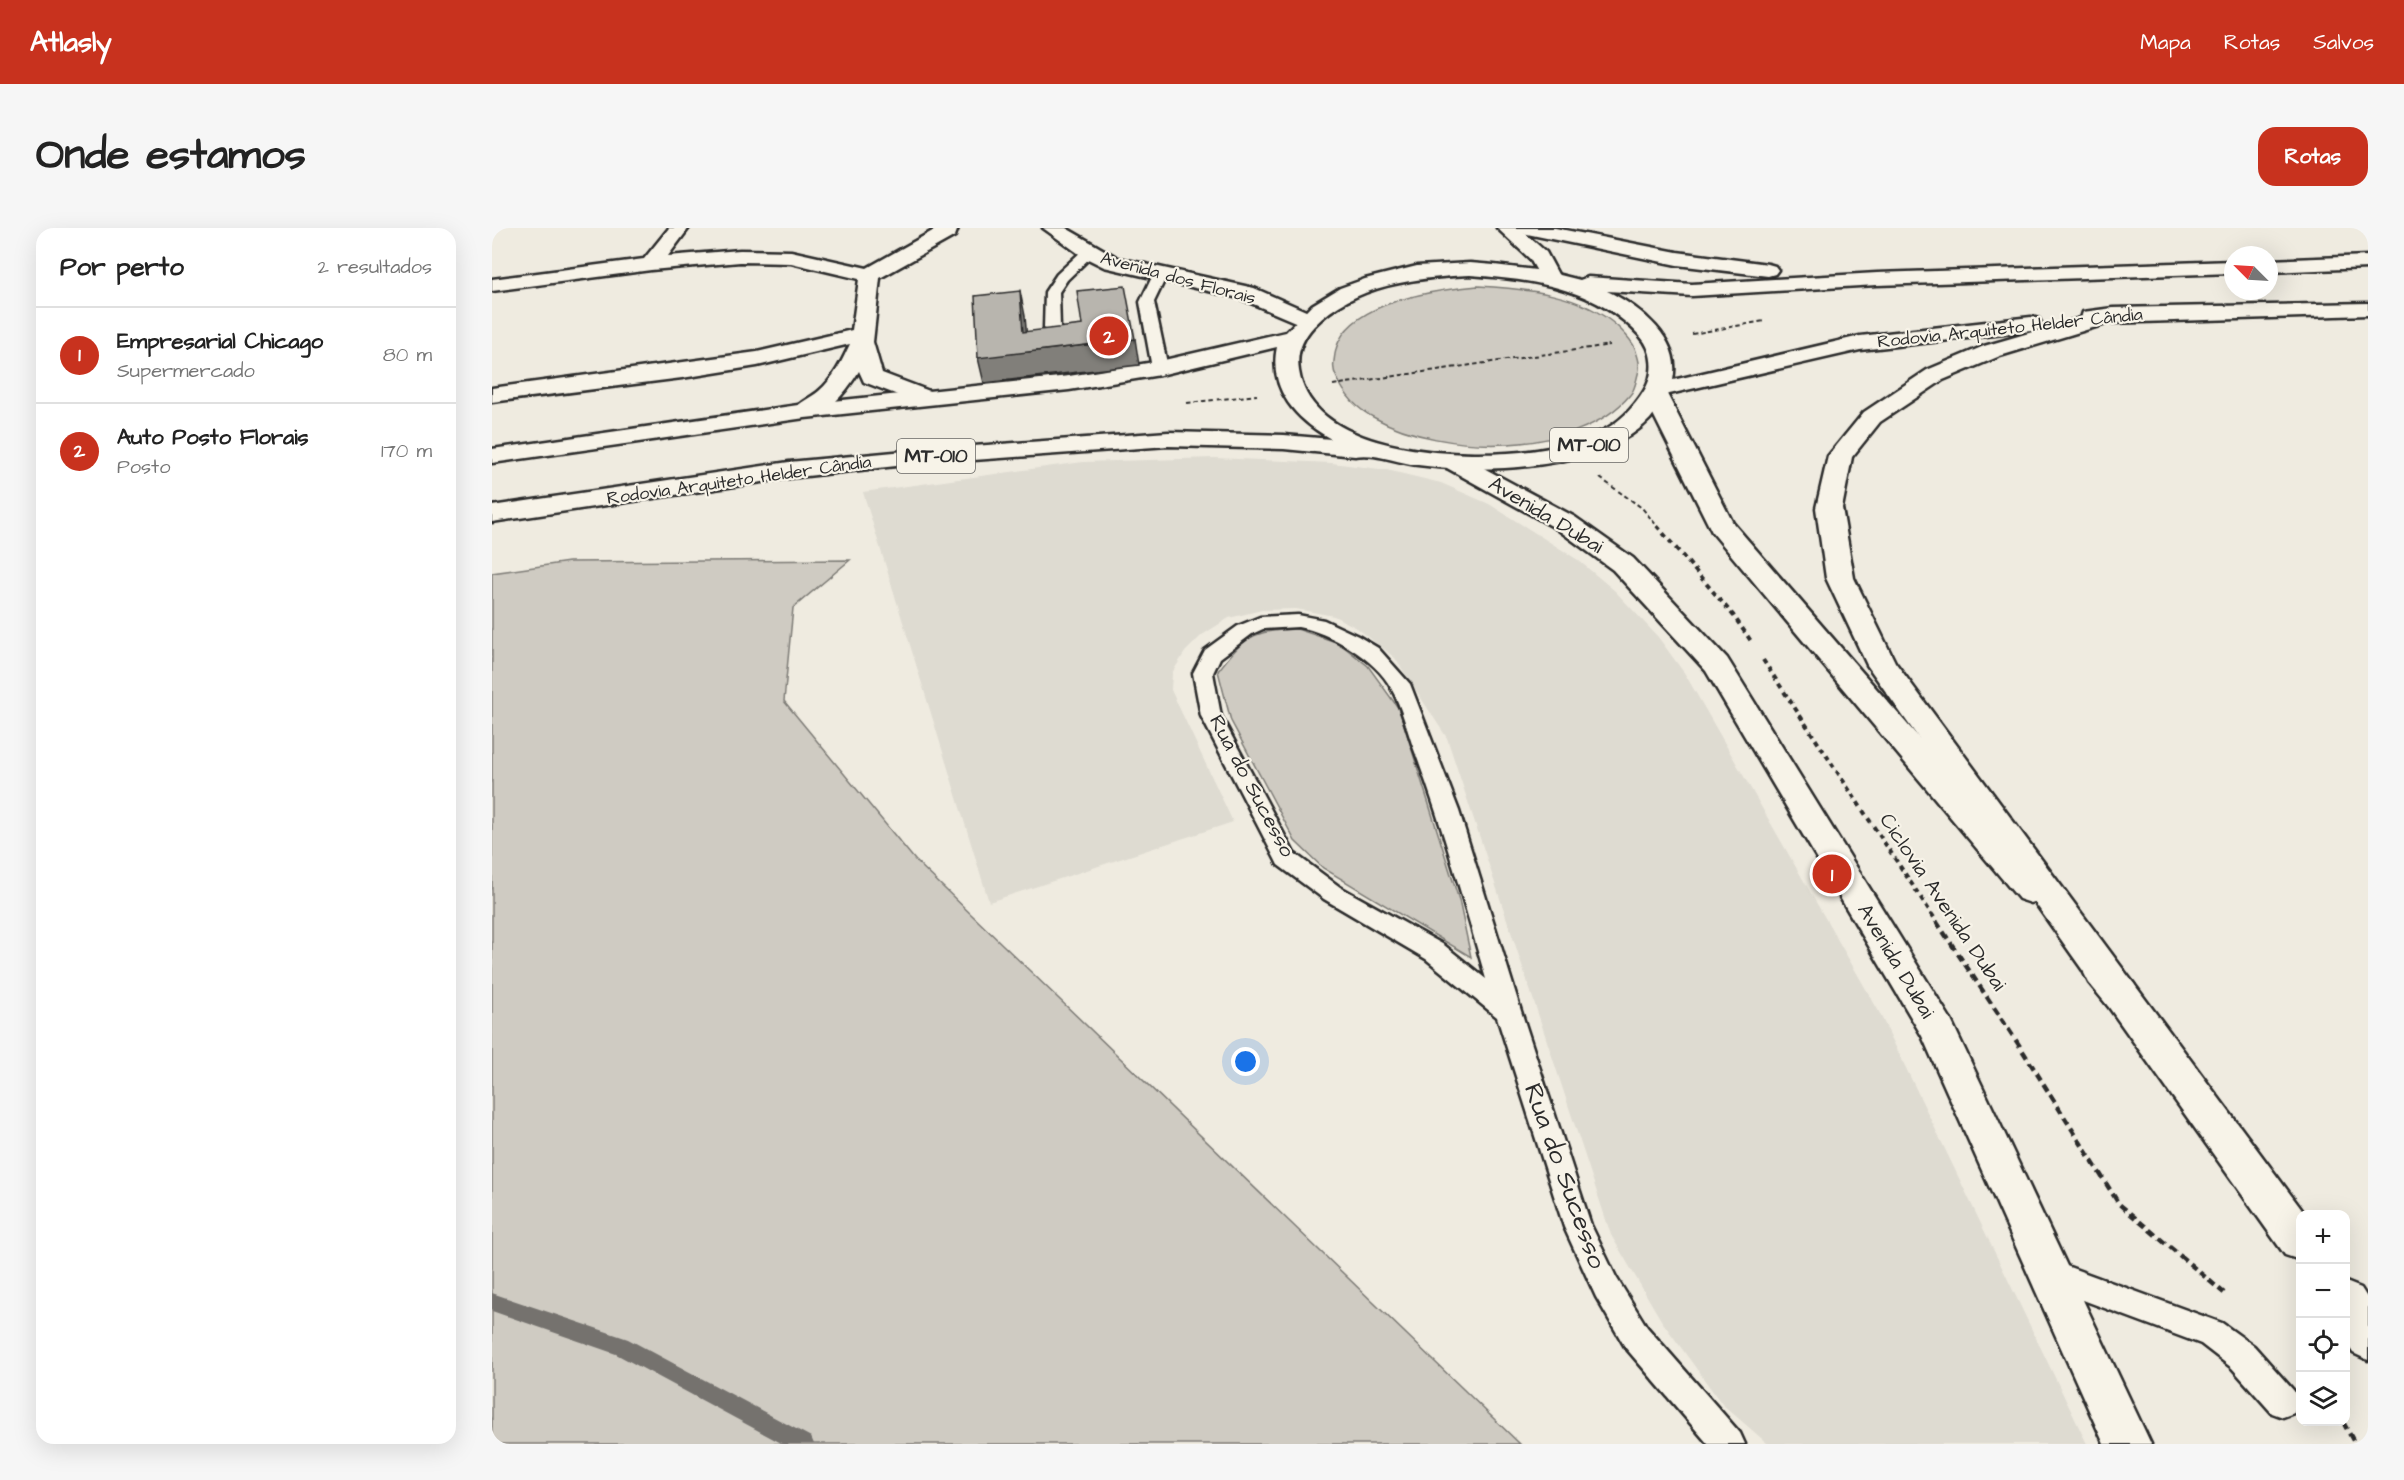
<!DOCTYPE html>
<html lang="pt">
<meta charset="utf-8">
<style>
body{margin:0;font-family:"Architects Daughter",sans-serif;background:#f6f6f6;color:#222}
.controls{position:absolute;right:18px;bottom:18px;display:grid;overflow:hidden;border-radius:12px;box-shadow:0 6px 24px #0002}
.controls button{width:54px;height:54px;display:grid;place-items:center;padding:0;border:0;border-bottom:2px solid #e0e0e0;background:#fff;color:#222;font:30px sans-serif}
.compass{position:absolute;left:1732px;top:18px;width:54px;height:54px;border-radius:50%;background:#fff;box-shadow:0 6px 24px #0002;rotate:294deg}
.you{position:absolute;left:754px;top:834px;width:21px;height:21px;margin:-15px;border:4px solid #fff;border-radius:50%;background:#1a73e8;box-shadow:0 0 0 9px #1a73e833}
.badge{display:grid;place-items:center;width:39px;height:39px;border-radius:50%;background:#c8321e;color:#fff;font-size:20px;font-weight:700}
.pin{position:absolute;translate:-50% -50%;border:3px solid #fff;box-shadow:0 2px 6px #0006}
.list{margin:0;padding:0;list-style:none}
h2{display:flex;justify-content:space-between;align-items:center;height:78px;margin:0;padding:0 24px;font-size:26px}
h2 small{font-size:20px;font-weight:400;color:#767676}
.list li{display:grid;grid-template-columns:39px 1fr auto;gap:18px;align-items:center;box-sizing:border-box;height:96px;padding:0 24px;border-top:2px solid #e0e0e0}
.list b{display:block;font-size:22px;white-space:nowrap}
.list p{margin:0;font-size:20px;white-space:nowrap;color:#767676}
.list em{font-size:20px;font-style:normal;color:#767676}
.icon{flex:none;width:33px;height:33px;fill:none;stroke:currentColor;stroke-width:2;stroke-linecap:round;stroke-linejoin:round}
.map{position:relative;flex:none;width:1876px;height:1216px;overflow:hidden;border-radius:18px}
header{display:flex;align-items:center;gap:36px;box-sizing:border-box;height:84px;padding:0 30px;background:#c8321e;color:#fff}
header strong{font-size:28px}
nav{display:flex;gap:33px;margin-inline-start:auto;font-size:21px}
.intro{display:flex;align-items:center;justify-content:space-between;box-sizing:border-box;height:144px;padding:0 36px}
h1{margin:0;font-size:42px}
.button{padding:15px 27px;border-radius:18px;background:#c8321e;color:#fff;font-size:21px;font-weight:700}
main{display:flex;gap:36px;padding:0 36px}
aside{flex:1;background:#fff;border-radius:18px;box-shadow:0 6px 24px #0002}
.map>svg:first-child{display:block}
.built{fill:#dedbd1}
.green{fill:#cfcbc2;stroke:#7d7b76;stroke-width:1.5}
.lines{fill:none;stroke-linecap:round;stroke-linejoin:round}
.stream{fill:#74726e;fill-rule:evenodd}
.service-casing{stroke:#2b2b2b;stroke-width:5}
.minor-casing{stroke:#2b2b2b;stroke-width:5}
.tertiary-casing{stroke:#2b2b2b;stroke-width:5}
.primary-casing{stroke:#2b2b2b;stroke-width:5}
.path-far2{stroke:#2b2b2b;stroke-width:2;stroke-dasharray:4.5 3;stroke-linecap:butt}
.path-far1{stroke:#2b2b2b;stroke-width:4;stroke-dasharray:5 4.5;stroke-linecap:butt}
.path{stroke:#2b2b2b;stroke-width:4.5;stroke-dasharray:8 5;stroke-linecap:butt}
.service{fill:#f7f3e8;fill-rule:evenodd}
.minor{fill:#f7f3e8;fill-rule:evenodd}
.tertiary{fill:#f7f3e8;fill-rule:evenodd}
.primary{fill:#f7f3e8;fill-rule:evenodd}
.shaded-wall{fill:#817f7a;stroke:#2b2b2b;stroke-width:1.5}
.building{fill:#b8b5ae;stroke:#2b2b2b;stroke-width:1.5}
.labels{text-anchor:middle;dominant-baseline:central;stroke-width:4.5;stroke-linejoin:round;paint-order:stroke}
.far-street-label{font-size:18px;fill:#2b2b2b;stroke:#f7f3e8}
.shield{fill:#f7f3e8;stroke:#686764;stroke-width:1.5}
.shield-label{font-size:20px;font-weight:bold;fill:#2b2b2b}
.street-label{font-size:21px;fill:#2b2b2b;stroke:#f7f3e8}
.near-street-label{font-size:26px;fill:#2b2b2b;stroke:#f7f3e8}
</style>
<header>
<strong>Atlasly</strong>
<nav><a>Mapa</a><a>Rotas</a><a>Salvos</a></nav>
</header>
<div class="intro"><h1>Onde estamos</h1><a class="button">Rotas</a></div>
<main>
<aside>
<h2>Por perto<small>2 resultados</small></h2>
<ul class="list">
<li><span class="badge">1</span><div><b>Empresarial Chicago</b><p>Supermercado</p></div><em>80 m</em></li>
<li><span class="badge">2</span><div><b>Auto Posto Florais</b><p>Posto</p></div><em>170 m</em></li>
</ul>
</aside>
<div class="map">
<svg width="1876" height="1216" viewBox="0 0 1876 1216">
<rect width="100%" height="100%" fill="#efebe0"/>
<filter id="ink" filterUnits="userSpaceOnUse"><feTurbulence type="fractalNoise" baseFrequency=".0167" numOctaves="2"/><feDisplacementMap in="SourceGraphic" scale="12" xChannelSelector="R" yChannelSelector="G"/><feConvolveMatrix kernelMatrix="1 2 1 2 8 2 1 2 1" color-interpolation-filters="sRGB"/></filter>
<g filter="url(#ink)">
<!-- built -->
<path class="built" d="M722,230L840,235L895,242L949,255L997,276L1086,332L1123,363L1166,409L1193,446L1386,782L1595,1216H1276L1230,1176L1169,1092L1119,1007L955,510L903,430L865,400L842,388L804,381L770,382L737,390L710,407L693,424L680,445L679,462L741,594L497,674L371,264L591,234Z"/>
<!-- green -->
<g class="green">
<path d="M986,58C1034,61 1089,65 1126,99C1133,106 1139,111 1143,120C1146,130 1149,136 1146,146C1144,153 1143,162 1138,167C1085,230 950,227 883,190C864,181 852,166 844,148C840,140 842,134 843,126C851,74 944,62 986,58Z"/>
<path d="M358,332L301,380L292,473L423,632L1028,1216H0V345L77,334Z"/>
<path d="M805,401L847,415L876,438L907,481L967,672L979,729L831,640L803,613L739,493L726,443C753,408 760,403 805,401Z"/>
</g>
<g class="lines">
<!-- stream -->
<path class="stream" d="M0,1065L136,1111L319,1209L322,1216H291L124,1126L0,1083Z"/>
<defs>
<g id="service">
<path d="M597,20L604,24L575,52L567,64L568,100L560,105L555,103L552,100L553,64L565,46L592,21Z"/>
<path d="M668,43L675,47L662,74L676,140L668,145L660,140L648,74L661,47Z"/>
<path d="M806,387L832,392L866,408L886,420L918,456L967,583L1029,783L1099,997L1124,1049L1155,1099L1248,1205L1253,1216H1216L1133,1119L1104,1069L1072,999L1005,789L934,731L832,671L786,637L783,631L709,488L701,445L713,422L746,398L768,389ZM806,399C837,404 884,431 899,460C910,479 915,503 923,524C951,599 972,675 994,751L952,717L848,659L802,625L729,488L721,445L728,430L760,406L771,401Z"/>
<path d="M1558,1032L1730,1095L1762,1118L1802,1163L1806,1174L1802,1185L1791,1189L1780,1185L1740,1140L1709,1116L1548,1056L1544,1046L1548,1036Z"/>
</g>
<path id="minor" d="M177,0H197L176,28L248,22L299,23L375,40L446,0H466L463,8L388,50L381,114L390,145L440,164L444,169L440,174L432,176L424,174L372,154L367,143C355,163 331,195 305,188L301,183C307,174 319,170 327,163C342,150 350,133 358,116L265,138L190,150L0,174V160L265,124L360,102L367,51L299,35L248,34L159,42L0,63V51L152,31Z"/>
<g id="tertiary">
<path d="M551,0H574L626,30L762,60L823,87L826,92L823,97L815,99L747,70L612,39L590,28Z"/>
<path d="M1005,0H1027L1054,24L1068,50L1065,54L1058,56L1051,54L1038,31Z"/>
<path d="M1163,159L1171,161L1175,166L1241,295L1551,653L1556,662L1551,671L1539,675L1527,671L1220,304L1151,166L1155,161Z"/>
<path d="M964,228L973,230L1083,289L1141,330L1235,430L1458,790L1659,1216H1612L1430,808L1214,443L1121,342L1065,301L955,240L952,235L955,230Z"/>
<path d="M1610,730L1623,735L1642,756L1813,986H1808V1032L1793,1027L1616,778L1597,755L1592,745L1597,735Z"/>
<path d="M1854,1054L1869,1060L1876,1071V1132L1861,1125L1854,1114Z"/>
</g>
<g id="primary">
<path d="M1025,0H1063L1185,24L1276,36L1283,38L1286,42L1283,46L1276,48L1185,37L1035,6L1028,4Z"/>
<path d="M1876,28V40L1777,44V32Z"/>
<path d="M1741,33V45L1385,57L1200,68L1115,63C1148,79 1190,111 1181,152L1368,108L1539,89L1547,91L1550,96L1547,101L1539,103L1368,122L1173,167C1168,175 1164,184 1158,191C1110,242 991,246 926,237C906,235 882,224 863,228L792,221L676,218L413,237L297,250L0,294V278L297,234L413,223L676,204L792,207L839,211C805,192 776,162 785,119L668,147L577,162L313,190L0,235V221L313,176L577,148L668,133L794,104L820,77L848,60L873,51L925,38L978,35L1002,37L1052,43L1088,52L1096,49L1200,56L1385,45ZM978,47C1041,52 1103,59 1148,108C1162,123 1163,146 1152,163C1142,179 1128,194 1110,203C1089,212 1067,219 1045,222C980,232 820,229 807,143C804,125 810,111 822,98C863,56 923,50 978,47Z"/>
<path d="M1876,75V87L1617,95L1508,128L1451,152L1388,194L1360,229L1350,280L1362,350L1403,434L1642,756L1647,767L1642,778L1629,782L1616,778L1375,437L1334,350L1324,280L1336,228L1372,184L1435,142L1492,118L1589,90L1591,84L1621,80Z"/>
</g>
</defs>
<!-- service casing -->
<use href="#service" class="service-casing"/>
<!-- minor casing -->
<use href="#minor" class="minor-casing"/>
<!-- tertiary casing -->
<use href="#tertiary" class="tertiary-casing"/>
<!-- primary casing -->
<use href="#primary" class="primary-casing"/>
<!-- path-far2 -->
<g class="path-far2">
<path d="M1200,106L1272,93"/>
<path d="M841,157L1118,117"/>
<path d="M695,175L765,167"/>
<path d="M1108,250L1150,280L1166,299"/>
</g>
<!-- path-far1 -->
<g class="path-far1">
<path d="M1165,298L1241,387L1259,413"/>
<path d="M1271,432L1445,694"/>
</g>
<!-- path -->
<g class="path">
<path d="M1444,693L1527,817L1627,976L1732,1065"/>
<path d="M1851,1194L1863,1216"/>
</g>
<!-- service -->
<use href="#service" class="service"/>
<!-- minor -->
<use href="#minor" class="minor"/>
<!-- tertiary -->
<use href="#tertiary" class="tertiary"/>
<!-- primary -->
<use href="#primary" class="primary"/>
</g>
<!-- shaded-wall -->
<path class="shaded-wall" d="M528,63L533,88L536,124L643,111L647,137L492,155L486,130Z"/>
<!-- building -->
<path class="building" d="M633,58L643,111L486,130L483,68L528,63L531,104L590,97L585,63Z"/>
</g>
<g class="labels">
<!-- far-street labels -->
<g class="far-street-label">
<text transform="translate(686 50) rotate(15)">Avenida dos Florais</text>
<text transform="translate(1518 100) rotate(-6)">Rodovia Arquiteto Helder Cândia</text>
<text transform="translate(247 252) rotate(-8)">Rodovia Arquiteto Helder Cândia</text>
</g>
<!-- shield labels -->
<g class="shield">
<rect x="1058" y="200" width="78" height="34" rx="4.5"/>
<rect x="405" y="211" width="78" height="34" rx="4.5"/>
</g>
<g class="shield-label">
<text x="1097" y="217">MT-010</text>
<text x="444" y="228">MT-010</text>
</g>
<!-- street labels -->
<g class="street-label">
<text transform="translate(1054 287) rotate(31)">Avenida Dubai</text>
<text transform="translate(760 558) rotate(62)">Rua do Sucesso</text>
<text transform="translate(1451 674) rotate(56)">Ciclovia Avenida Dubai</text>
<text transform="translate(1404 733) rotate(59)">Avenida Dubai</text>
</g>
<!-- near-street labels -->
<g class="near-street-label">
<text transform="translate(1073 948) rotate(70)">Rua do Sucesso</text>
</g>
</g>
</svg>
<div class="controls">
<button>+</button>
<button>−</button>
<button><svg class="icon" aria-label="locate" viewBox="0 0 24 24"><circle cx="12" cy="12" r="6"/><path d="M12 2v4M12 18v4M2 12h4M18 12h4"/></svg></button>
<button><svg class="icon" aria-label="layers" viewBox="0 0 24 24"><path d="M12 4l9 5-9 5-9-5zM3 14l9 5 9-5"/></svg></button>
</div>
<svg class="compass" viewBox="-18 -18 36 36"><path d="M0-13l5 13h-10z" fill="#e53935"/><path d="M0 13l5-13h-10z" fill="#767676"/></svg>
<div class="you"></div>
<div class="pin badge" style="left:1340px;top:646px">1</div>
<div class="pin badge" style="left:617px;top:108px">2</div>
</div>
</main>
